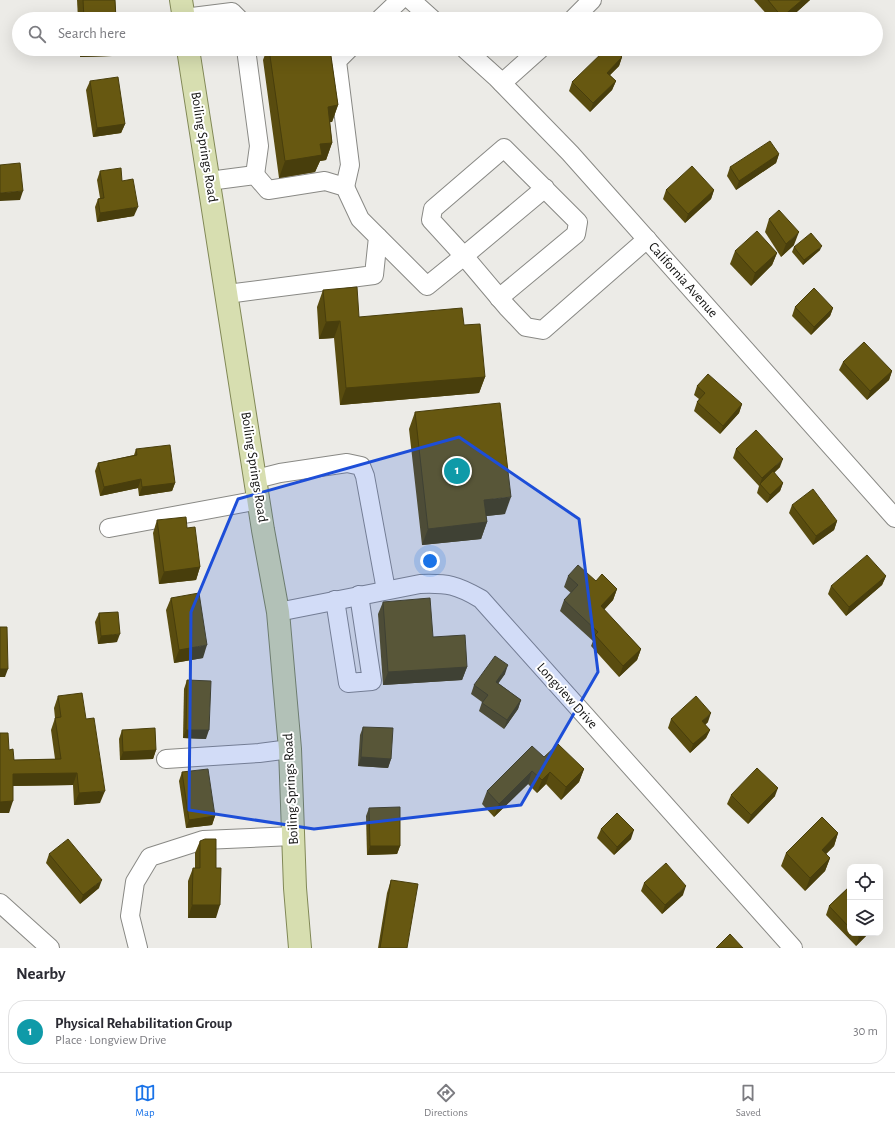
<!DOCTYPE html>
<meta charset="utf-8">
<style>
body{margin:0;font-family:"Alegreya Sans",sans-serif;background:#f2f2f3;color:#2b2b33}
.controls{position:absolute;right:12px;bottom:12px;display:grid;overflow:hidden;border-radius:8px;box-shadow:0 4px 16px #0002}
.controls button{width:36px;height:36px;display:grid;place-items:center;padding:0;border:0;border-bottom:1px solid #e1e1e2;background:#fff;color:#2b2b33;font:20px sans-serif}
.you{position:absolute;left:430px;top:561px;width:14px;height:14px;margin:-10px;border:3px solid #fff;border-radius:50%;background:#1a73e8;box-shadow:0 0 0 6px #1a73e833}
.badge{display:grid;place-items:center;width:26px;height:26px;border-radius:50%;background:#1a73e8;color:#fff;font-size:13px;font-weight:700}
.pin{position:absolute;translate:-50% -50%;border:2px solid #fff;box-shadow:0 1px 4px #0006}
.list{margin:0;padding:0;list-style:none}
h2{display:flex;justify-content:space-between;align-items:center;height:52px;margin:0;padding:0 16px;font-size:17px}
h2 small{font-size:13px;font-weight:400;color:#7c7c81}
.list li{display:grid;grid-template-columns:26px 1fr auto;gap:12px;align-items:center;box-sizing:border-box;height:64px;margin:0 8px 8px;padding:0 8px;border:1px solid #e1e1e2;border-radius:16px}
.list b{display:block;font-size:15px;white-space:nowrap}
.list p{margin:0;font-size:13px;white-space:nowrap;color:#7c7c81}
.list em{font-size:13px;font-style:normal;color:#7c7c81}
.icon{flex:none;width:22px;height:22px;fill:none;stroke:currentColor;stroke-width:2;stroke-linecap:round;stroke-linejoin:round}
.map{position:relative;flex:none;width:895px;height:948px;overflow:hidden}
.search{position:absolute;background:#fff;box-shadow:0 4px 16px #0002;left:12px;right:12px;top:12px;height:44px;display:flex;align-items:center;gap:10px;box-sizing:border-box;padding:0 14px;border-radius:22px;color:#7c7c81;font-size:15px}
.sheet{height:124px;background:#fff}
nav{display:flex;justify-content:space-around;align-items:center;box-sizing:border-box;height:56px;border-top:1px solid #e1e1e2;background:#fff;font-size:11px;color:#7c7c81}
nav a{display:grid;justify-items:center;gap:2px}
nav .on{color:#1a73e8}
.map>svg:first-child{display:block}
.lines{fill:none;stroke-linecap:round;stroke-linejoin:round}
.minor-casing{stroke:#898985;stroke-width:20}
.major-casing{stroke:#818856;stroke-width:24}
.minor{stroke:#fff;stroke-width:18}
.major{stroke:#d7deb0;stroke-width:22}
.wall{fill:#594c0f}
.shaded-wall{fill:#483e0c}
.building{fill:#675811;stroke:#483e0c}
.marked{fill:#1d4ed8;fill-opacity:0.2;stroke:#1d4ed8;stroke-width:3;stroke-linejoin:round}
.labels{text-anchor:middle;dominant-baseline:central;stroke-width:4;stroke-linejoin:round;paint-order:stroke}
.street-label{font-size:14px;fill:#111110;stroke:#fff}
</style>
<div class="map">
<svg width="895" height="948" viewBox="0 0 895 948">
<rect width="100%" height="100%" fill="#ecebe7"/>
<g class="lines">
<defs>
<g id="minor">
<path d="M411,0L432,19"/>
<path d="M184,18L232,12L239,19"/>
<path d="M380,19L400,0"/>
<path d="M573,19L592,0"/>
<path d="M246,49L259,146L255,175"/>
<path d="M465,49L496,77L570,153L895,518"/>
<path d="M502,83L540,49"/>
<path d="M209,181L255,175L268,190L325,181L345,187L360,219L378,237L374,275L227,294"/>
<path d="M345,187L350,165L337,61L349,49"/>
<path d="M378,237L427,286L464,256L507,307L526,327L543,330L647,239"/>
<path d="M499,298L576,234L578,222L504,148L433,209L431,220L464,256L545,188"/>
<path d="M256,479L280,473L347,463L361,466L365,476L386,590"/>
<path d="M109,528L259,500"/>
<path d="M335,600L348,683L372,681L359,595"/>
<path d="M278,612L420,584C448,583 457,585 481,599L793,948"/>
<path d="M166,759L259,753L290,749"/>
<path d="M0,903L50,948"/>
<path d="M138,948L130,916L135,882L150,857L203,840L293,836"/>
</g>
<g id="major">
<path d="M181,0L184,19"/>
<path d="M188,49L263,530L278,612L290,749L295,888L300,948"/>
</g>
</defs>
<!-- minor casing -->
<use href="#minor" class="minor-casing"/>
<!-- major casing -->
<use href="#major" class="major-casing"/>
<!-- minor -->
<use href="#minor" class="minor"/>
<!-- major -->
<use href="#major" class="major"/>
</g>
<!-- wall -->
<g class="wall">
<path d="M77,0H115L116,19H78Z"/>
<path d="M754,0H810L789,19H771Z"/>
<path d="M80,49H114L112,56L80,57Z"/>
<path d="M267,49H330L338,105L332,122H330L332,143L326,160L320,161L315,172L279,178L263,60Z"/>
<path d="M622,57L619,66L610,75L616,81L612,90L590,112L569,91L572,82Z"/>
<path d="M90,81L125,124L121,133L93,137L86,90Z"/>
<path d="M779,154L776,163L736,190L727,176L730,167Z"/>
<path d="M100,171L122,181L134,216L97,222L95,207L98,199L100,198L97,180Z"/>
<path d="M666,190H714L711,199L685,223L663,199Z"/>
<path d="M769,219L794,245L781,257L765,232Z"/>
<path d="M794,247L820,250L803,265L792,252Z"/>
<path d="M735,251L777,253L772,265L751,286L730,264Z"/>
<path d="M323,290L359,317L464,325L485,377L479,393L340,405L334,338L319,339L317,307Z"/>
<path d="M795,307L833,308L830,316L811,335L792,316Z"/>
<path d="M843,362L892,371L889,380L867,400L839,370Z"/>
<path d="M697,386L742,404L739,413L720,434L694,411L697,402L699,399L694,395Z"/>
<path d="M415,412L505,514L486,516L487,522L481,539L422,545L409,429Z"/>
<path d="M136,449L175,483L172,491L139,496L138,488L100,496L95,471L98,463L134,455Z"/>
<path d="M736,449L780,467L774,473L783,483L780,491L767,503L757,493L759,486L733,458Z"/>
<path d="M792,505L837,521L834,530L813,545L789,513Z"/>
<path d="M157,520L187,528L200,567L196,580L159,584L153,533Z"/>
<path d="M568,576L596,581L617,589L613,600L604,610L641,649L637,660L619,677L591,646L593,641L560,611L564,600L571,593L564,587Z"/>
<path d="M886,576L882,585L846,616L828,594L831,586Z"/>
<path d="M171,598L203,658L174,663L166,610Z"/>
<path d="M383,602L433,637L467,667L462,680L383,685L378,614Z"/>
<path d="M99,613L117,642L98,644L95,622Z"/>
<path d="M505,674L498,683L521,700L518,709L504,729L479,711L482,702L471,694L474,685Z"/>
<path d="M187,680L206,739L183,738L184,689Z"/>
<path d="M58,696L100,803L74,805L73,785L13,786L9,813H0V733L14,760L55,759L51,730L55,718L54,708Z"/>
<path d="M671,719L708,722L705,725L710,730L706,738L690,753L668,728Z"/>
<path d="M363,727L391,759L388,768L358,766L360,735Z"/>
<path d="M122,730L156,750L153,759L120,760L119,739Z"/>
<path d="M544,757L584,769L579,782L561,800L546,784L537,793L528,784L494,817L482,804L487,791Z"/>
<path d="M182,772L215,816L212,825L186,828L179,781Z"/>
<path d="M731,795L775,796L748,824L727,804Z"/>
<path d="M369,808L400,846L397,854L367,855L366,816Z"/>
<path d="M601,829L631,839L614,855L597,838Z"/>
<path d="M838,833L834,846L826,854L830,858L825,871L805,891L781,866L786,853Z"/>
<path d="M200,841L216,868V918H188V881L193,868H195V853Z"/>
<path d="M49,854L99,888L80,904L46,863Z"/>
<path d="M391,880L407,948H378L387,893Z"/>
<path d="M644,883L683,895L662,914L641,891Z"/>
<path d="M850,886V933H868L867,935L856,946L826,915L829,906Z"/>
</g>
<!-- shaded-wall -->
<g class="shaded-wall">
<path d="M802,0H810L789,19H782V17Z"/>
<path d="M83,49H114L112,56L80,57Z"/>
<path d="M622,57L619,66L604,81L607,73Z"/>
<path d="M616,81L612,90L590,112L593,103Z"/>
<path d="M338,105L332,122L321,123L328,107Z"/>
<path d="M125,124L121,133L93,137L97,128Z"/>
<path d="M332,143L326,160L320,161L315,172L279,178L285,161L320,144Z"/>
<path d="M779,154L776,163L736,190L739,181Z"/>
<path d="M714,190L711,199L685,223L688,214Z"/>
<path d="M23,191L20,200L0,201V193Z"/>
<path d="M138,207L134,216L97,222L100,213Z"/>
<path d="M799,232L794,245L781,257L786,244Z"/>
<path d="M822,246L820,250L803,265L804,260Z"/>
<path d="M777,253L772,265L751,286L755,273Z"/>
<path d="M833,308L830,316L811,335L814,327Z"/>
<path d="M340,321L334,338L319,339L326,322Z"/>
<path d="M892,371L889,380L867,400L870,391Z"/>
<path d="M485,377L479,393L340,405L346,388Z"/>
<path d="M742,404L739,413L720,434L723,426Z"/>
<path d="M783,459L780,467L761,485L760,484L762,478Z"/>
<path d="M141,479L138,488L100,496L104,487Z"/>
<path d="M175,483L172,491L139,496L142,487Z"/>
<path d="M783,483L780,491L767,503L770,495Z"/>
<path d="M511,497L505,514L478,517L484,500Z"/>
<path d="M837,521L834,530L813,545L816,536Z"/>
<path d="M487,522L481,539L422,545L428,529Z"/>
<path d="M200,567L196,580L159,584L164,572Z"/>
<path d="M886,576L882,585L846,616L849,607Z"/>
<path d="M617,589L613,600L597,617L601,606Z"/>
<path d="M120,634L117,642L98,644L101,636Z"/>
<path d="M207,645L203,658L174,663L179,650Z"/>
<path d="M641,649L637,660L619,677L623,666Z"/>
<path d="M508,665L505,674L493,691L496,682Z"/>
<path d="M467,667L462,680L383,685L388,672Z"/>
<path d="M0,669H8L5,677H0Z"/>
<path d="M521,700L518,709L504,729L507,720Z"/>
<path d="M711,713L708,722L699,730L702,721Z"/>
<path d="M186,730H209L206,739L183,738Z"/>
<path d="M710,730L706,738L690,753L693,744Z"/>
<path d="M156,750L153,759L120,760L123,752Z"/>
<path d="M361,757L391,759L388,768L358,766Z"/>
<path d="M584,769L579,782L561,800L566,787Z"/>
<path d="M532,771L528,784L494,817L499,804Z"/>
<path d="M550,772L546,784L537,793L542,780Z"/>
<path d="M77,773L73,785L8,786L13,774Z"/>
<path d="M778,788L775,796L748,824L751,815Z"/>
<path d="M105,791L100,803L74,805L79,793Z"/>
<path d="M13,801L9,813H0V802Z"/>
<path d="M215,816L212,825L186,828L189,820Z"/>
<path d="M634,830L631,839L614,855L617,847Z"/>
<path d="M838,833L834,846L817,863L822,850Z"/>
<path d="M370,846H400L397,854L367,855Z"/>
<path d="M830,858L825,871L805,891L810,878Z"/>
<path d="M102,880L99,888L80,904L83,895Z"/>
<path d="M686,886L683,895L662,914L665,905Z"/>
<path d="M192,905H220L216,918H188Z"/>
<path d="M864,933H868L867,935L856,946L859,937Z"/>
</g>
<!-- building -->
<g class="building">
<path d="M83,0H115L116,19H84Z"/>
<path d="M768,0H802L782,17Z"/>
<path d="M269,49H330L338,105L328,107L332,143L320,144L322,155L285,161Z"/>
<path d="M606,49H614L622,57L607,73L616,81L593,103L572,82Z"/>
<path d="M118,77L125,124L97,128L90,81Z"/>
<path d="M770,141L779,154L739,181L730,167Z"/>
<path d="M20,163L23,191L0,193V165Z"/>
<path d="M692,166L714,190L688,214L666,190Z"/>
<path d="M121,168L122,181L133,179L138,207L100,213L98,199L104,198L100,171Z"/>
<path d="M779,210L799,232L786,244L769,219Z"/>
<path d="M757,231L777,253L755,273L735,251Z"/>
<path d="M811,233L822,246L804,260L794,247Z"/>
<path d="M357,287L359,317L462,308L464,325L480,324L485,377L346,388L340,321L326,322L323,290Z"/>
<path d="M814,288L833,308L814,327L795,307Z"/>
<path d="M864,342L892,371L870,391L843,362Z"/>
<path d="M708,374L742,404L723,426L697,402L705,393L697,386Z"/>
<path d="M500,403L511,497L484,500L487,522L428,529L415,412Z"/>
<path d="M756,430L783,459L762,478L736,449Z"/>
<path d="M170,445L175,483L142,487L141,479L104,487L98,463L137,455L136,449Z"/>
<path d="M773,471L783,483L770,495L760,484Z"/>
<path d="M813,489L837,521L816,536L792,505Z"/>
<path d="M186,517L187,528L195,527L200,567L164,572L157,520Z"/>
<path d="M867,555L886,576L849,607L831,586Z"/>
<path d="M578,565L596,581L602,574L617,589L601,606L641,649L623,666L595,635L598,632L564,600L578,585L568,576Z"/>
<path d="M199,593L207,645L179,650L171,598Z"/>
<path d="M430,598L433,637L465,635L467,667L388,672L383,602Z"/>
<path d="M118,612L120,634L101,636L99,613Z"/>
<path d="M0,627H7L8,669H0Z"/>
<path d="M495,656L508,665L496,682L521,700L507,720L482,703L488,695L474,685Z"/>
<path d="M187,680L211,681L209,730H186Z"/>
<path d="M82,693L86,719L94,718L105,791L79,793L77,773L13,774V801L0,802V733H8L9,750L13,749L14,760L61,759L55,718L61,717L58,696Z"/>
<path d="M696,696L711,713L702,721L710,730L693,744L671,719Z"/>
<path d="M363,727L393,728L391,759L361,757Z"/>
<path d="M155,728L156,750L123,752L122,730Z"/>
<path d="M558,744L584,769L566,787L550,772L542,780L532,771L499,804L487,791L532,746L544,757Z"/>
<path d="M757,768L778,788L751,815L731,795Z"/>
<path d="M208,769L215,816L189,820L182,772Z"/>
<path d="M400,807V846H370L369,808Z"/>
<path d="M617,813L634,830L617,847L601,829Z"/>
<path d="M822,817L838,833L822,850L830,858L810,878L786,853Z"/>
<path d="M68,839L102,880L83,895L49,854Z"/>
<path d="M205,839H216V868H221L220,905H192L193,868H200V841Z"/>
<path d="M666,863L686,886L665,905L644,883Z"/>
<path d="M391,880L418,884L407,948H380Z"/>
<path d="M850,886V928L829,906Z"/>
<path d="M855,933H864L859,937Z"/>
<path d="M730,934L743,948H716Z"/>
</g>
<!-- marked area -->
<path class="marked" d="M459,437L579,519L598,672L521,805L314,829L189,810L191,612L238,499Z"/>
<g class="labels">
<!-- street labels -->
<g class="street-label">
<text transform="translate(204 147) rotate(81)">Boiling Springs Road</text>
<text transform="translate(683 280) rotate(48)">California Avenue</text>
<text transform="translate(254 467) rotate(81)">Boiling Springs Road</text>
<text transform="translate(567 696) rotate(48)">Longview Drive</text>
<text transform="translate(291 789) rotate(-93)">Boiling Springs Road</text>
</g>
</g>
</svg>
<div class="controls">
<button><svg class="icon" aria-label="locate" viewBox="0 0 24 24"><circle cx="12" cy="12" r="6"/><path d="M12 2v4M12 18v4M2 12h4M18 12h4"/></svg></button>
<button><svg class="icon" aria-label="layers" viewBox="0 0 24 24"><path d="M12 4l9 5-9 5-9-5zM3 14l9 5 9-5"/></svg></button>
</div>
<div class="you"></div>
<div class="pin badge" style="left:457px;top:471px;background:#0f9aa8">1</div>
<div class="search"><svg class="icon" aria-label="search" viewBox="0 0 24 24"><circle cx="10" cy="10" r="6"/><path d="M15 15l6 6"/></svg>Search here</div>
</div>
<section class="sheet">
<h2>Nearby<small></small></h2>
<ul class="list">
<li><span class="badge" style="background:#0f9aa8">1</span><div><b>Physical Rehabilitation Group</b><p>Place · Longview Drive</p></div><em>30 m</em></li>
</ul>
</section>
<nav>
<a class="on"><svg class="icon" aria-label="map" viewBox="0 0 24 24"><path d="M3 6l6-2 6 2 6-2v14l-6 2-6-2-6 2zM9 4v14M15 6v14"/></svg>Map</a>
<a><svg class="icon" aria-label="directions" viewBox="0 0 24 24"><path d="M12 3l9 9-9 9-9-9zM9 14v-3h6M13 9l2 2-2 2"/></svg>Directions</a>
<a><svg class="icon" aria-label="saved" viewBox="0 0 24 24"><path d="M7 4h10v16l-5-4-5 4z"/></svg>Saved</a>
</nav>
